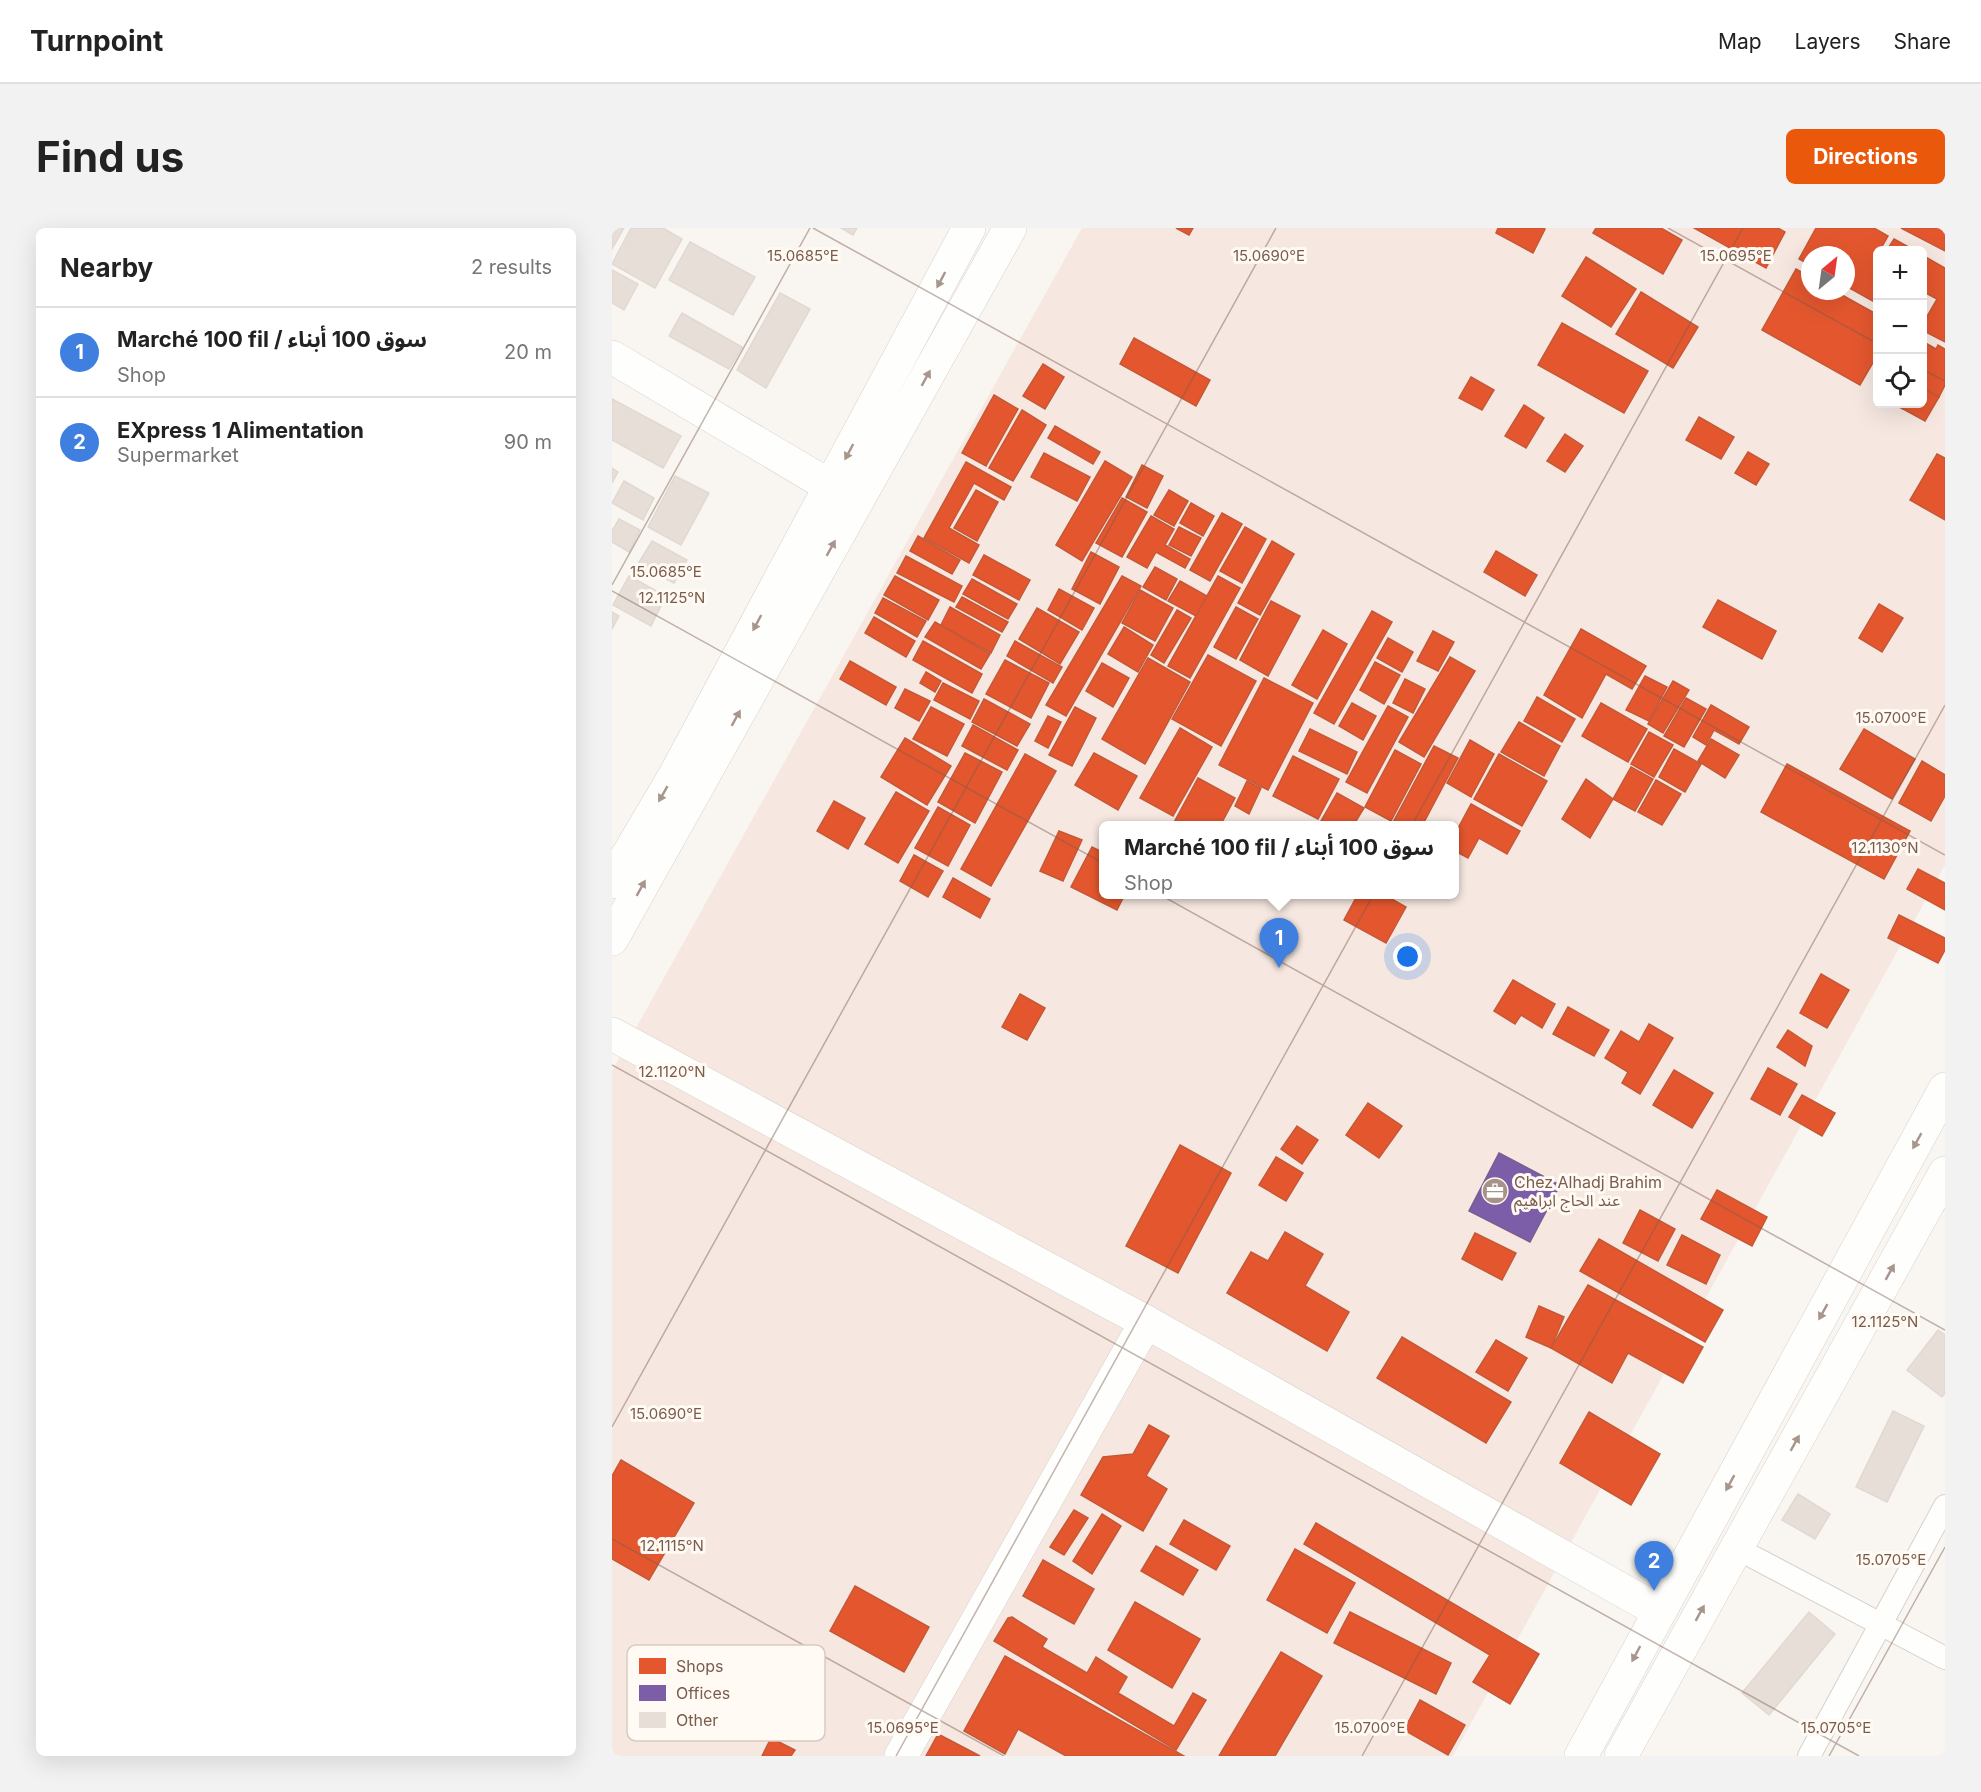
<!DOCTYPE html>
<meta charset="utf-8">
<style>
body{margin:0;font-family:Inter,"Noto Sans Arabic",sans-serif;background:#f2f2f2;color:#222}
.controls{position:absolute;right:18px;top:18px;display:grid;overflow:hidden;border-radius:9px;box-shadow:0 6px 24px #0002}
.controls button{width:54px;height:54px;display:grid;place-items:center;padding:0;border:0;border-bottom:2px solid #e0e0e0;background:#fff;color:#222;font:30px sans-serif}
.compass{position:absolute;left:1189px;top:18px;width:54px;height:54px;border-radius:50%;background:#fff;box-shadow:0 6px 24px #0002;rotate:29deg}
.you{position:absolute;left:796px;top:729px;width:21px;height:21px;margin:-15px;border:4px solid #fff;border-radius:50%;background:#1a73e8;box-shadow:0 0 0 9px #1a73e833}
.badge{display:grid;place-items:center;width:39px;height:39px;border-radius:50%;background:#ea580c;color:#fff;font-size:20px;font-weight:700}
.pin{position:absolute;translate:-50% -50px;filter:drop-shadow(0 2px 3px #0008)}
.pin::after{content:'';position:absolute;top:32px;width:21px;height:18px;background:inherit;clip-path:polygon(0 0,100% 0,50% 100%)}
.popup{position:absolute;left:487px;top:593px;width:360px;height:78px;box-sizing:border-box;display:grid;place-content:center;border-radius:9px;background:#fff;filter:drop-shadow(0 2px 4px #0005);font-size:20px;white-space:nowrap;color:#767676}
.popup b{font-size:22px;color:#222}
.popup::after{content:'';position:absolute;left:50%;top:100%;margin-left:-12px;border:12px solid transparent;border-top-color:#fff}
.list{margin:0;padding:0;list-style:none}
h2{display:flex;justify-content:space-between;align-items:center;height:78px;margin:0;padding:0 24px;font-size:26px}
h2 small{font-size:20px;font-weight:400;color:#767676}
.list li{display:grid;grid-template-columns:39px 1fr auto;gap:18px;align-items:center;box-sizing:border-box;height:90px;padding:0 24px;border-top:2px solid #e0e0e0}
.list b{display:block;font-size:22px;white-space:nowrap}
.list p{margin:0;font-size:20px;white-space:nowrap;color:#767676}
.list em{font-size:20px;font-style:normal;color:#767676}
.icon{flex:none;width:33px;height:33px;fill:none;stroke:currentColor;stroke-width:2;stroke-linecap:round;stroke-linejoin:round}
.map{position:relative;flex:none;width:1333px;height:1528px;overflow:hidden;border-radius:9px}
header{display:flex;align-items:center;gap:36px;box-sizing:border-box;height:84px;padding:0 30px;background:#fff;border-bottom:2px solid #e0e0e0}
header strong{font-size:28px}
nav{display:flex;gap:33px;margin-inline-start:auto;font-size:21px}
.intro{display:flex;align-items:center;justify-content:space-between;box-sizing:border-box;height:144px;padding:0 36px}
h1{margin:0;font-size:42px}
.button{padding:15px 27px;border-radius:9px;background:#ea580c;color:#fff;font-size:21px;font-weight:700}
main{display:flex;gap:36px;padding:0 36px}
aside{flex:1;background:#fff;border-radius:9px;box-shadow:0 6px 24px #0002}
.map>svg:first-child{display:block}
.commercial{fill:#f6e8e1;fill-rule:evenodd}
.shops{fill:#e4572e;stroke:#c45837;stroke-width:1.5}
.offices{fill:#7b5ea7;stroke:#7b5d8c;stroke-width:1.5}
.building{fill:#e6ded7;stroke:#e2d8d2;stroke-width:1.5}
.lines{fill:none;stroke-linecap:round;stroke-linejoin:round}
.lane-casing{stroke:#d7d1cb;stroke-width:24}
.street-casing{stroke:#d7d1cb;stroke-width:34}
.secondary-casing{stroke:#d9d2cb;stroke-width:34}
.lane{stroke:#fefefd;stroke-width:22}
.street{stroke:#fefefd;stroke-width:33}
.secondary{stroke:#fefefd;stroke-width:33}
.oneway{fill:#a8958b}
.ticks{fill:none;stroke:#7a5c4d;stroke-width:1.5;stroke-opacity:0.45}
.labels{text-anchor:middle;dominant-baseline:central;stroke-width:6;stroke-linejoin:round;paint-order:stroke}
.poi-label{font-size:16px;fill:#7a5c4d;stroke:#fffaf3;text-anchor:start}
.key{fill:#fffaf3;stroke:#d7cbc1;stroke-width:1.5}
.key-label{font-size:16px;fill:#7a5c4d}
.ticks-label{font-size:15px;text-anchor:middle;fill:#7a5c4d;stroke:#fffaf3;stroke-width:6;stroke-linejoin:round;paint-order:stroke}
</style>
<header>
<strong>Turnpoint</strong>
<nav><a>Map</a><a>Layers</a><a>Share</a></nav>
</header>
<div class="intro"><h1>Find us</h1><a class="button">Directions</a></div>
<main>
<aside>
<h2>Nearby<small>2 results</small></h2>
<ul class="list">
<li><span class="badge" style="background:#3f7fe0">1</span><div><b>Marché 100 fil / سوق 100 أبناء</b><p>Shop</p></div><em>20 m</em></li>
<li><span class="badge" style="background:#3f7fe0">2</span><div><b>EXpress 1 Alimentation</b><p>Supermarket</p></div><em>90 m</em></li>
</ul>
</aside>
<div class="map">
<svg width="1333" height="1528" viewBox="0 0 1333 1528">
<rect width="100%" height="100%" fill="#f9f5f0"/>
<!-- commercial -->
<path class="commercial" d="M470,0H1329L1333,2V637L841,1528H0V843ZM1266,22H1310V176H1266ZM1198,27H1234V63H1198ZM492,598H843V666H492Z"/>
<!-- shops -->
<g class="shops">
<path d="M564,0H581L577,7Z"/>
<path d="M886,0H931L933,1L921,25L884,5Z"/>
<path d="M984,0H1049L1070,12L1051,46L981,5Z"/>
<path d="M1082,0H1166L1173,4L1154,40Z"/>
<path d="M1204,0H1262L1276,8L1268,22H1266L1263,31L1266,32V76L1234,58V27H1198V37L1187,31Z"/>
<path d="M1289,0H1333V23Z"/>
<path d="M1282,11L1302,22H1275Z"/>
<path d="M1310,27L1333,40V114L1310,102V97L1325,71L1310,63Z"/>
<path d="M974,29L1024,61L999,99L950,68Z"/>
<path d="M1184,41L1198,49V63H1223L1266,87V126L1248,157L1150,102Z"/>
<path d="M1029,64L1086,99L1061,140L1004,106Z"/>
<path d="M950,95L1036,143L1012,185L926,137Z"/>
<path d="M522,110L598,152L584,178L508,136Z"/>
<path d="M1310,113L1324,121L1326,117L1333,121V157L1327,169L1310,160Z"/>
<path d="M431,136L452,149L433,181L411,168Z"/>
<path d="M859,149L882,162L870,182L847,170Z"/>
<path d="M1310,160L1327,169L1313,193L1291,181L1294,176H1310Z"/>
<path d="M382,167L406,181L374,238L350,225Z"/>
<path d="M1281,176H1294L1291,181Z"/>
<path d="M912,177L932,190L914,220L893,208Z"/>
<path d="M410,182L434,197L401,253L377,240Z"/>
<path d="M1087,189L1122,209L1109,231L1074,212Z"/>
<path d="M443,198L488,224L481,236L436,210Z"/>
<path d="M953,206L971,218L953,244L935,233Z"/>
<path d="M1136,224L1157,236L1144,257L1123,245Z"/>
<path d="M432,225L478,249L465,273L419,249Z"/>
<path d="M1325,226L1333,230V292L1298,272Z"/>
<path d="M493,233L520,249L470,333L444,317Z"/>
<path d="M354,234L399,259L392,272L362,255L337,300L367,317L357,335L312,310Z"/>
<path d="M530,237L551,248L535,280L514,269Z"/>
<path d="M364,262L386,274L365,313L342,300Z"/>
<path d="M557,262L576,273L562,298L542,287Z"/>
<path d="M510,270L535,284L510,329L484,315Z"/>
<path d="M579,275L602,288L591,308L568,295Z"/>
<path d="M610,285L630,296L598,353L578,342Z"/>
<path d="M539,288L562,301L553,317L578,331L573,340L544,324L535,340L515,329Z"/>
<path d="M567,299L589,310L579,328L557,317Z"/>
<path d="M633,299L654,311L630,355L608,343Z"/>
<path d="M306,308L348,332L340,346L298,323Z"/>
<path d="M660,313L682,326L648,387L626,375Z"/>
<path d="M884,323L925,347L913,368L872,344Z"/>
<path d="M479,324L507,339L488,376L460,361Z"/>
<path d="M372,327L418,352L407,372L361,347Z"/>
<path d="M294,328L350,358L342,374L285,345Z"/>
<path d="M543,339L565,351L554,372L531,359Z"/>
<path d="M283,348L327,372L316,392L272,367Z"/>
<path d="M510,348L529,358L454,488L434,477Z"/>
<path d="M606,348L628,360L578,450L556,438Z"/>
<path d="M360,351L405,376L396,391L351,366Z"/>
<path d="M568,353L595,368L584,388L556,373Z"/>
<path d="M447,361L482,380L470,402L436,382Z"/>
<path d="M528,362L561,380L543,413L510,395Z"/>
<path d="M350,369L396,394L390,404L344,379Z"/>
<path d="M271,370L314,393L305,409L263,385Z"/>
<path d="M1106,372L1164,403L1150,431L1091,399Z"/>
<path d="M659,373L688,388L656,448L628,432Z"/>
<path d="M1267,376L1291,390L1270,424L1247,410Z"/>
<path d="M338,379L388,407L379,425L329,397Z"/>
<path d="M624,379L646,391L624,431L602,419Z"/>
<path d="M425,380L467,404L448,436L407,411Z"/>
<path d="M565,382L579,390L552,435L539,427Z"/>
<path d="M760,383L780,394L722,496L702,485Z"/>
<path d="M262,389L303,413L294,429L253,405Z"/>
<path d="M323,394L378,426L369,441L313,409Z"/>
<path d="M512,399L541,417L526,444L496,426Z"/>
<path d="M969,401L1034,438L1020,461L994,446L970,490L932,467Z"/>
<path d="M711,402L735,416L705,471L680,457Z"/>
<path d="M821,403L842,414L826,443L805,433Z"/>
<path d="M776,410L801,424L790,444L765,430Z"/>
<path d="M311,413L370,446L360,465L301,432Z"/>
<path d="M403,413L450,439L441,455L395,428Z"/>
<path d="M596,427L644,453L609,518L560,491Z"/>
<path d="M838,429L863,443L812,529L787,514Z"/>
<path d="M536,430L578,454L533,536L490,511Z"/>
<path d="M393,432L437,455L419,490L374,466Z"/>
<path d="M238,433L284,459L274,477L228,451Z"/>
<path d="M763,434L788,447L772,476L748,462Z"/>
<path d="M490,435L517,450L501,479L474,463Z"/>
<path d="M314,444L329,453L323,464L308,455Z"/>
<path d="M1033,448L1055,459L1037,493L1014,482Z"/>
<path d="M652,450L701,475L656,562L607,537Z"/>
<path d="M793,451L813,461L801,485L781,475Z"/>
<path d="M1061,453L1077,462L1051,505L1036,496Z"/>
<path d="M331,455L367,473L358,491L322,472Z"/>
<path d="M293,461L318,473L307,493L283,480Z"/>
<path d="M925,469L963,491L950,514L912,493Z"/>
<path d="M1074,470L1094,481L1072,519L1052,508Z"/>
<path d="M372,471L418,496L405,518L360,494Z"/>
<path d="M740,475L764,488L751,512L727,498Z"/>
<path d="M989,475L1035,501L1016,534L970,508Z"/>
<path d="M1099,477L1137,499L1127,516L1102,502L1094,517L1081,509Z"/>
<path d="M776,478L796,489L755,565L734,554Z"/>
<path d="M319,479L352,496L335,528L301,511Z"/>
<path d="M463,479L484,490L460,538L437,527Z"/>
<path d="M436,488L449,494L436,520L423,513Z"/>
<path d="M907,494L948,518L932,548L889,524Z"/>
<path d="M361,497L406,522L395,542L350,518Z"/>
<path d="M568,500L600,519L561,588L528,570Z"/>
<path d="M698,501L745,524L735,546L687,523Z"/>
<path d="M1252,501L1303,531L1280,571L1228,541Z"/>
<path d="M1037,504L1061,517L1042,549L1019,536Z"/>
<path d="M293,510L339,538L315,577L269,549Z"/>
<path d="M1099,511L1127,527L1113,550L1086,533Z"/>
<path d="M858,512L882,526L859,569L835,555Z"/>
<path d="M822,518L846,530L810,598H779Z"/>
<path d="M1062,521L1089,536L1073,564L1047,549Z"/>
<path d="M783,522L809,536L779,593L753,579Z"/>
<path d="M353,525L390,544L363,595L326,574Z"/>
<path d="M482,525L525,548L506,582L463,557Z"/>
<path d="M413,526L444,543L379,658L349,641Z"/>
<path d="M887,526L935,553L910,598L862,571Z"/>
<path d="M681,528L727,551L706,591L661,568Z"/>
<path d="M1310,533L1333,547V568L1319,593L1287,575Z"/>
<path d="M1175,536L1298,603L1272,651L1149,584Z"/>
<path d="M1019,539L1041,551L1023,583L1001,571Z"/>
<path d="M586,550L623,570L608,598H560Z"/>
<path d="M974,551L1001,571L978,610L950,591Z"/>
<path d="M1044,552L1069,566L1050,597L1026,584Z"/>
<path d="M635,553L649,560L637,586L623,578Z"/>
<path d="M284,564L317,583L286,635L253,616Z"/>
<path d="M725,565L752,580L741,598H718L709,593Z"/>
<path d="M222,573L253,590L236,621L205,603Z"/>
<path d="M859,576L908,603L895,626L867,610L856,630L843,623V606Z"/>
<path d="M326,579L358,597L336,638L303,620Z"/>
<path d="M447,603L470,612L451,653L428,643Z"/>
<path d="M480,619L492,625V666H513L505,682L459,659Z"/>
<path d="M302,627L331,643L316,669L288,653Z"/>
<path d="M1306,641L1333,655V682L1295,661Z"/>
<path d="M341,650L378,671L368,690L331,669Z"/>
<path d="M746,666H771L794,679L774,715L732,692Z"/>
<path d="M1287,687L1333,710V722L1326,735L1276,710Z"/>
<path d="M1209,746L1237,762L1215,800L1188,785Z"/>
<path d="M901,752L943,776L930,800L909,787L903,796L882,783Z"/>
<path d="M408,766L433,780L415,812L390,799Z"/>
<path d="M956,779L997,802L982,828L941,806Z"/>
<path d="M1037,796L1061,810L1028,866L1010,855L1016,844L993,830L1009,803L1027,814Z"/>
<path d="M1176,802L1200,818L1193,838L1165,819Z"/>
<path d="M1156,840L1185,856L1168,887L1139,871Z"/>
<path d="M1062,842L1101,865L1080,900L1041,877Z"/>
<path d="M1190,867L1223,885L1210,908L1177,889Z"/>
<path d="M756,875L790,898L767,930L734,907Z"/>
<path d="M685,898L706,912L690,936L669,921Z"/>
<path d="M568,917L619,945L566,1045L514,1018Z"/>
<path d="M664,929L691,945L674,973L647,957Z"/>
<path d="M1105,962L1155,989L1140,1018L1089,991Z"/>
<path d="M1028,982L1063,1001L1046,1033L1011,1015Z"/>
<path d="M673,1004L711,1026L693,1058L737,1084L715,1123L615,1065L639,1024L656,1033Z"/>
<path d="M863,1005L904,1025L890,1052L850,1031Z"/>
<path d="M1070,1007L1108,1027L1094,1056L1055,1037Z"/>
<path d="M987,1011L1111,1082L1093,1114L968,1043Z"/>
<path d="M976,1057L1091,1119L1071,1155L1016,1125L1000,1155L939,1120Z"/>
<path d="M927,1078L952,1089L939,1120L914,1109Z"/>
<path d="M790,1109L899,1174L874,1215L765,1150Z"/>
<path d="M884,1112L915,1130L896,1163L864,1144Z"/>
<path d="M977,1184L1048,1226L1019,1277L948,1235Z"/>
<path d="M537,1197L557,1208L534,1248L555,1261L531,1303L469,1267L491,1229L521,1226Z"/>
<path d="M9,1232L82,1275L37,1352L0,1331V1248Z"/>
<path d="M462,1282L476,1290L452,1327L438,1319Z"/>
<path d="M490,1286L509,1298L480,1346L461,1333Z"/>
<path d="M572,1292L618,1318L604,1342L558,1316Z"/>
<path d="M704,1295L927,1426L898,1476L861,1454L878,1427L692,1316Z"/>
<path d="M544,1318L586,1342L571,1367L529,1343Z"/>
<path d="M683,1321L743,1355L715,1405L655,1372Z"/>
<path d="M431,1332L482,1361L462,1396L411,1368Z"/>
<path d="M243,1358L317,1399L292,1444L218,1403Z"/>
<path d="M523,1374L588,1411L560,1460L496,1422Z"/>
<path d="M738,1384L839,1435L824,1466L722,1415Z"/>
<path d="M400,1389L435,1411L430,1419L475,1445L484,1429L515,1449L506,1465L562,1498L581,1465L594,1472L564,1522L382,1413L396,1390Z"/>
<path d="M669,1424L710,1448L663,1528H607Z"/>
<path d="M393,1428L572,1528H454L406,1501L393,1526L352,1503Z"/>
<path d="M162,1443L182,1454L162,1492L142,1480Z"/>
<path d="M808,1472L853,1497L836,1527L792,1502Z"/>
<path d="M326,1506L368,1528H314Z"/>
<path d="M159,1510L183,1522L179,1528H150Z"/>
</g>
<!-- offices -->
<path class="offices" d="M887,925L948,957L918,1014L857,983Z"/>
<!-- building -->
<g class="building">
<path d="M0,0H12L0,21Z"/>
<path d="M19,0H51L70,11L43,60L0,36Z"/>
<path d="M229,0H245L241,7Z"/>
<path d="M78,14L143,49L121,87L57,52Z"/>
<path d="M0,42L26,56L12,82L0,75Z"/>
<path d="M168,65L198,81L154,160L125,142Z"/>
<path d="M70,85L130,119L117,141L57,108Z"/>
<path d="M0,171L69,208L51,240L0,212Z"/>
<path d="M0,240L6,244L0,255Z"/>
<path d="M63,248L97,265L69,317L36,299Z"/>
<path d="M12,253L42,270L31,292L0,275Z"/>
<path d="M7,291L28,302L17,324L0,314V303Z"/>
<path d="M40,313L75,332L62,355L26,336Z"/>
<path d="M17,348L54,368L39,398L1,377Z"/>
<path d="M0,384L7,388L0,401Z"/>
<path d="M1326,1102L1333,1107V1165L1330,1169L1295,1142Z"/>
<path d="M1281,1183L1312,1198L1275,1274L1244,1259Z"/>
<path d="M1186,1266L1218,1286L1203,1311L1170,1292Z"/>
<path d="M1197,1384L1223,1406L1157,1487L1130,1465Z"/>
</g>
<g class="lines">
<defs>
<g id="lane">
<path d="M1124,1320L1333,1430"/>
<path d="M1197,1528L1333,1278"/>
</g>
<g id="street">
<path d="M0,129L243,273"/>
<path d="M0,806L534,1094L1047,1383"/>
<path d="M289,1528L534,1094"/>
</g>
<g id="secondary">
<path d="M0,654L62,549L357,0"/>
<path d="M0,711L398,0"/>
<path d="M969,1528L1333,861"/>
<path d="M1009,1528L1333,945"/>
</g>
</defs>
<!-- lane casing -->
<use href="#lane" class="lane-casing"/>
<!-- street casing -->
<use href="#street" class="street-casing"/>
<!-- secondary casing -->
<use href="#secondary" class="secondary-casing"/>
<!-- lane -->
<use href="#lane" class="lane"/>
<!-- street -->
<use href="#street" class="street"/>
<!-- secondary -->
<use href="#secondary" class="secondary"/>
</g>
<!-- one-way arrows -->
<defs><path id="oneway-solid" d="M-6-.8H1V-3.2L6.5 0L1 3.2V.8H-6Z" transform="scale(1.5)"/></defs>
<g class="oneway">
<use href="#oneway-solid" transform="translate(329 52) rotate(118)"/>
<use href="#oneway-solid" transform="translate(314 150) rotate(-61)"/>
<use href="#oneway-solid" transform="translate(237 224) rotate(118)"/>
<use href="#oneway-solid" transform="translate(219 320) rotate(-61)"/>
<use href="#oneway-solid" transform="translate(145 395) rotate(118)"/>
<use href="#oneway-solid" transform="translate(124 490) rotate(-61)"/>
<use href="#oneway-solid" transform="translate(51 566) rotate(120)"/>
<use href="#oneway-solid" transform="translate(29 660) rotate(-61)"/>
<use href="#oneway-solid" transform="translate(1305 913) rotate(119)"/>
<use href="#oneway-solid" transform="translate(1278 1044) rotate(-61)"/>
<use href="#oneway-solid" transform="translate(1211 1084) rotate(119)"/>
<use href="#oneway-solid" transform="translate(1183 1215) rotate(-61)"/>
<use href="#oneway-solid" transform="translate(1118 1255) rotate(119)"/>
<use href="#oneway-solid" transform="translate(1088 1385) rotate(-61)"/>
<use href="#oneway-solid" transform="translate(1024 1426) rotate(118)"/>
</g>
<!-- ticks -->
<path class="ticks" d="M201,0L1333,627M1056,0L1266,116M1310,141L1333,153M0,357L198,0M0,363L1333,1102M0,837L1247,1528M0,1199L664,0M0,1311L392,1528M284,1528L1131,0M750,1528L1333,477M1217,1528L1333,1319"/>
<!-- icons -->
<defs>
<symbol id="office-disc" viewBox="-11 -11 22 22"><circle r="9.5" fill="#a69286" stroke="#fffaf3"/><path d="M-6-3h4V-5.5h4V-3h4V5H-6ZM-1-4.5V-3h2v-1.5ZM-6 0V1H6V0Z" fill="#fff"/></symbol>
</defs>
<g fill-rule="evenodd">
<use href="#office-disc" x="868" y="948" width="30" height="30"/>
</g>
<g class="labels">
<!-- poi labels -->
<g class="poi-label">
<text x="902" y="954">Chez Alhadj Brahim<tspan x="902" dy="18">عند الحاج ابراهيم</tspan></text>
</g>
</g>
<!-- legend -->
<rect x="15" y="1417" width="198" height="96" rx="9" class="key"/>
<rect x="27" y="1430" width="27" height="16" fill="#e4572e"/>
<rect x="27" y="1457" width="27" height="16" fill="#7b5ea7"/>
<rect x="27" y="1484" width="27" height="16" fill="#e6ded7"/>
<g class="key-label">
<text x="64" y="1444">Shops</text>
<text x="64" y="1471">Offices</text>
<text x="64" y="1498">Other</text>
</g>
<g class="ticks-label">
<text x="191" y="33">15.0685°E</text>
<text x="657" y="33">15.0690°E</text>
<text x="1124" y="33">15.0695°E</text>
<text x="54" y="349">15.0685°E</text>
<text x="60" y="375">12.1125°N</text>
<text x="1279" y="495">15.0700°E</text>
<text x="1273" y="625">12.1130°N</text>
<text x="60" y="849">12.1120°N</text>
<text x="1273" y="1099">12.1125°N</text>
<text x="54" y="1191">15.0690°E</text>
<text x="60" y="1323">12.1115°N</text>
<text x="1279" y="1337">15.0705°E</text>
<text x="291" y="1505">15.0695°E</text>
<text x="758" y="1505">15.0700°E</text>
<text x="1224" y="1505">15.0705°E</text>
</g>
</svg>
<div class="controls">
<button>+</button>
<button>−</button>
<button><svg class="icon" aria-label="locate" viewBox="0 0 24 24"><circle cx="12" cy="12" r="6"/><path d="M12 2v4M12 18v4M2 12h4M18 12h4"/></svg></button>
</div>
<svg class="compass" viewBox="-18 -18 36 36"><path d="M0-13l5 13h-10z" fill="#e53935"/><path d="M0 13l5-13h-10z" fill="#767676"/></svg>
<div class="you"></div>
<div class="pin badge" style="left:667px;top:740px;background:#3f7fe0">1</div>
<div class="popup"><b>Marché 100 fil / سوق 100 أبناء</b>Shop</div>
<div class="pin badge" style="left:1042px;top:1363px;background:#3f7fe0">2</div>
</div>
</main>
